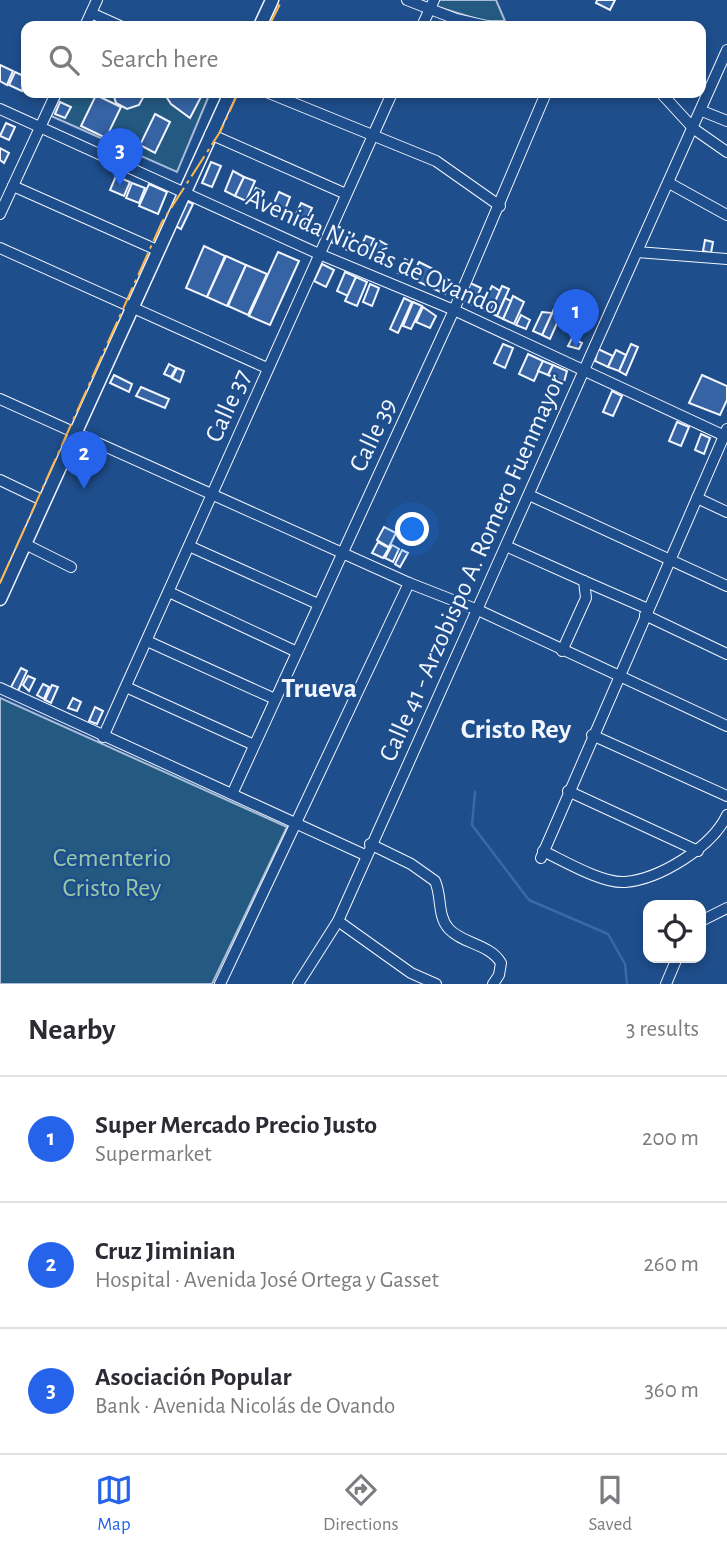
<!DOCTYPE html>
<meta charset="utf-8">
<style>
body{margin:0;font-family:"Alegreya Sans",sans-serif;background:#f2f2f3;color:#2b2b33}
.controls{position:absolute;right:21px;bottom:21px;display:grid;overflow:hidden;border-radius:14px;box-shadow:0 4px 10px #0003}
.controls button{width:63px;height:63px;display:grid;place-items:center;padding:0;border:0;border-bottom:2px solid #e1e1e2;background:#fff;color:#2b2b33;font:35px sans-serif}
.you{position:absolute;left:413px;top:530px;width:24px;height:24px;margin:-18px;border:5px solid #fff;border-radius:50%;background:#1a73e8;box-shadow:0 0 0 10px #1a73e833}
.badge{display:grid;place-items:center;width:46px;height:46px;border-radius:50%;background:#2563eb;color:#fff;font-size:23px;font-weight:700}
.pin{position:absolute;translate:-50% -58px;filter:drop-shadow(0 2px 4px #0008)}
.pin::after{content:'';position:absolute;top:37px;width:24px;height:21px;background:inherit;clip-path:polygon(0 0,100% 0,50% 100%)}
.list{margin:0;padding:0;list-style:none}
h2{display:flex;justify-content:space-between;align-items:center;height:91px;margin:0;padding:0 28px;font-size:30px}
h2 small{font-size:23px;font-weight:400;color:#7c7c81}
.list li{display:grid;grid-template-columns:46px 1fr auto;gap:21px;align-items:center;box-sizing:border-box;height:126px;padding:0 28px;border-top:2px solid #e1e1e2}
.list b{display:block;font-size:26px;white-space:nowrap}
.list p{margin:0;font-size:23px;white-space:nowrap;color:#7c7c81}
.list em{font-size:23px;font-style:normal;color:#7c7c81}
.icon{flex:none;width:38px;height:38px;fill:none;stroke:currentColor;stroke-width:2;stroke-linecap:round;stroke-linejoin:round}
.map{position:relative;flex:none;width:727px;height:984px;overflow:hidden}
.search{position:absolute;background:#fff;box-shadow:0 4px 10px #0003;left:21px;right:21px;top:21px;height:77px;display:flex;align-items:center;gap:18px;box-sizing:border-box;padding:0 24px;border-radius:14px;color:#7c7c81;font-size:26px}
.sheet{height:469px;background:#fff}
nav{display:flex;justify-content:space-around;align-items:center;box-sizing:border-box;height:98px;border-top:2px solid #e1e1e2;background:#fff;font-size:19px;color:#7c7c81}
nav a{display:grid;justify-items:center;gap:4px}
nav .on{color:#2563eb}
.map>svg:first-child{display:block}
.green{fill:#245a82;stroke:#a8bbd7;stroke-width:2}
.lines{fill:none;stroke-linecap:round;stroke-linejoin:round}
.stream{stroke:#3b69a3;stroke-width:2.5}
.building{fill:#3563a3;stroke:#f2f6ff;stroke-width:2}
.minor-casing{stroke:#f2f6ff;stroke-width:12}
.major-casing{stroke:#f2f6ff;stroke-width:15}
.minor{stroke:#1f4e8c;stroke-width:10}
.major{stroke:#1f4e8c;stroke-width:12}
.power{stroke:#ffb74d;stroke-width:2;stroke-dasharray:24 5 3.5 5;stroke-linecap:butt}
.labels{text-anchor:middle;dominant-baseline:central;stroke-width:5;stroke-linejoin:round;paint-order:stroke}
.street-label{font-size:26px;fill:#f2f6ff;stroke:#1f4e8c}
.park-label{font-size:26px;fill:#97c8a6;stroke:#1f4e8c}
.neighbourhood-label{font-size:28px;font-weight:bold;fill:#f2f6ff;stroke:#1f4e8c}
</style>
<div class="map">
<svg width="727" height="984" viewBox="0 0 727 984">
<rect width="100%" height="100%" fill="#1f4e8c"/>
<!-- green -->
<g class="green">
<path d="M434,0H496L505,21H484L431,5Z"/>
<path d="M62,93H210L177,172L51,116Z"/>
<path d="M0,698L287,827L212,984H0Z"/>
</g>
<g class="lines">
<!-- stream -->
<path class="stream" d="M475,792L472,825L529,900L608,934L625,964L627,984"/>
</g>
<!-- building -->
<g class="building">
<path d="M597,0H615L610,10L596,3Z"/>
<path d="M0,65L13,71L7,85L0,81Z"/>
<path d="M15,72L26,77L22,91L9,85Z"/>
<path d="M113,93H144L145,94L139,105L127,109L116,103Z"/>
<path d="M164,93H203L190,118L171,104Z"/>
<path d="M96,95L121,107L106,138L81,126Z"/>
<path d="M60,102L71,107L65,118L55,114Z"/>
<path d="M155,114L170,122L155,153L140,145Z"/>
<path d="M6,123L15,127L9,140L0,136Z"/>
<path d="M0,148L9,153L4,163L0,160Z"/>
<path d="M211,162L221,166L212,187L202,183Z"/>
<path d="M233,171L244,177L235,196L225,191Z"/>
<path d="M116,176L130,182L124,196L110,190Z"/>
<path d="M244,177L255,181L246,201L235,196Z"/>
<path d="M132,183L145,188L139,203L126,198Z"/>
<path d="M149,184L167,192L158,214L139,206Z"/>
<path d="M256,188L264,192L258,205L250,201Z"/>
<path d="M279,192L290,197L282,217L270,212Z"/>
<path d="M185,200L193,204L181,229L174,225Z"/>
<path d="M301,203L312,208L303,228L292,223Z"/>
<path d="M337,226L354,234L347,250L331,242Z"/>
<path d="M366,236L374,239L366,257L358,253Z"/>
<path d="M705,240L713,242L711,253L703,251Z"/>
<path d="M380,241L387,245L379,263L371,260Z"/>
<path d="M204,246L225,256L207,297L186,288Z"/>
<path d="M278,252L299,261L270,325L249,316Z"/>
<path d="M226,256L246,265L227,306L207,297Z"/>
<path d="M405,259L410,262L403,275L398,273Z"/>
<path d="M419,262L433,269L425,285L411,278Z"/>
<path d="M322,264L334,270L326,287L314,281Z"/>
<path d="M246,265L267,274L248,315L228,306Z"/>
<path d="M345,272L356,277L348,296L337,291Z"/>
<path d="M440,276L451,281L445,294L434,289Z"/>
<path d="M356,277L367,282L357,306L345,301Z"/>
<path d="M468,282L481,288L473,305L462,300Z"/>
<path d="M370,284L379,288L372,306L363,302Z"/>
<path d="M492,286L500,291L490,313L481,309Z"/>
<path d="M502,286L509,289L497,316L490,313Z"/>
<path d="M513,296L524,302L514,324L503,319Z"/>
<path d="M404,298L412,302L398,333L390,329Z"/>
<path d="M505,298L511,301L503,319L497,316Z"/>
<path d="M413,302L422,306L411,329L403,326Z"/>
<path d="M423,307L436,316L430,328L416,322Z"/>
<path d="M554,309L562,312L550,339L542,335Z"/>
<path d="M542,312L552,313L542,335L533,331Z"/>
<path d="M521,315L530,320L526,329L516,325Z"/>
<path d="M572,338L582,343L579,349L568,346Z"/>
<path d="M503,344L513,348L505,368L494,363Z"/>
<path d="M631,344L638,347L626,375L619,371Z"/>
<path d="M598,349L613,356L608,367L595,361Z"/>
<path d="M616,350L626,355L619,371L608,367Z"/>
<path d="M528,354L543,361L534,381L519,374Z"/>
<path d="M543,361L553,365L548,375L538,371Z"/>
<path d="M169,364L176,368L171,377L164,374Z"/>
<path d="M553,365L567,371L564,382L548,375Z"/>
<path d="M177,368L184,371L180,382L172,378Z"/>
<path d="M114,375L132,384L129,392L110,383Z"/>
<path d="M702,375L727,386V400L720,415L689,403Z"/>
<path d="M141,387L169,399L165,408L136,396Z"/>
<path d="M612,391L622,396L613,416L603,412Z"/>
<path d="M677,422L689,427L681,446L669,441Z"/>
<path d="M701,434L710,438L704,454L695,450Z"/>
<path d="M384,527L396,533L389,547L377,540Z"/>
<path d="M378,542L389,548L383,558L372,553Z"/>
<path d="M392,545L399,549L393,562L385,558Z"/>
<path d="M402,550L408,553L400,567L395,564Z"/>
<path d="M21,668L27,671L18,691L11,687Z"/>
<path d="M28,676L35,679L29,691L23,685Z"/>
<path d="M43,684L49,687L44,699L37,695Z"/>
<path d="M52,685L58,687L51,703L45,700Z"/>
<path d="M73,698L81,702L77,711L68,708Z"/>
<path d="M95,707L103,711L97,724L89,721Z"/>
</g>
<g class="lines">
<defs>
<g id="minor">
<path d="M407,0L456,19L487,26"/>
<path d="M91,13L120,26"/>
<path d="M85,26L97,0"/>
<path d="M422,26L434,0"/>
<path d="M269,93L436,161L500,206"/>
<path d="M661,93L694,129L727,152"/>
<path d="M0,109L319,254L454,310L727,437"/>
<path d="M702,111L727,121"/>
<path d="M210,134L346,194"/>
<path d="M669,183L727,215"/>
<path d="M13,186L157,250"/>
<path d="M0,214L56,93"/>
<path d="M0,248L267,368"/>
<path d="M637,252L727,259"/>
<path d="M0,399L409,583L478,610L727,726"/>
<path d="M0,480L44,501"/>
<path d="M529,495L727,586"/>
<path d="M697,498L727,512"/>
<path d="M25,544L71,567"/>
<path d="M189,546L318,604"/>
<path d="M506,546L584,581L586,598L562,651"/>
<path d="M584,581L648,609"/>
<path d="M169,592L297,652"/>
<path d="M645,615L727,654"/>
<path d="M147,641L275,699"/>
<path d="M126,687L254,745"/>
<path d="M0,688L365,855"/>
<path d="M592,735L727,796"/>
<path d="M103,737L392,93"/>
<path d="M568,791L698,851"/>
<path d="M233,792L454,310L546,93"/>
<path d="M370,844L411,864L435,881C442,896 437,916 449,929C463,944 490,944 501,963L499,975L493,984"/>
<path d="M543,851C564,861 603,884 625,882C660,879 712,847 727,815"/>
<path d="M541,858L727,429"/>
<path d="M338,921L411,973L436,984"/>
<path d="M701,921L727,908"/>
<path d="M220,984L409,583"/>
<path d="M298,984L338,921L727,50"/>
<path d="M666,984L677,958"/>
</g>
<g id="major">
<path d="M260,26L272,0"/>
<path d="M0,599L230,93"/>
</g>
</defs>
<!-- minor casing -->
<use href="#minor" class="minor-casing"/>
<!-- major casing -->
<use href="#major" class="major-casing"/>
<!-- minor -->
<use href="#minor" class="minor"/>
<!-- major -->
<use href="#major" class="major"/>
<!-- power -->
<g class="power">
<path d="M269,26L282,0"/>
<path d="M0,583L162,222L220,132L238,93"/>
</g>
</g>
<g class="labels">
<!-- street labels -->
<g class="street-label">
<text transform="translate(373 252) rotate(24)">Avenida Nicolás de Ovando</text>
<text transform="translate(228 406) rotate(-66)">Calle 37</text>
<text transform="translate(373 435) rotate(-65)">Calle 39</text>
<text transform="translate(472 568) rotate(-66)">Calle 41 - Arzobispo A. Romero Fuenmayor</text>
</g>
<!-- park labels -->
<g class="park-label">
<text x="112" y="858">Cementerio<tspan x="112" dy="30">Cristo Rey</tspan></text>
</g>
<!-- neighbourhood labels -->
<g class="neighbourhood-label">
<text x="319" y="689">Trueva</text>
<text x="516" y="730">Cristo Rey</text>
</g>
</g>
</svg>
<div class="controls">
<button><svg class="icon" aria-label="locate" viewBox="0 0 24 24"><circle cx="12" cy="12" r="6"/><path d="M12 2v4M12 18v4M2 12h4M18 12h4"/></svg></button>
</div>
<div class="you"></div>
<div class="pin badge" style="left:576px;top:347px">1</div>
<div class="pin badge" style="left:84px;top:489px">2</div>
<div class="pin badge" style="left:120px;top:186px">3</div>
<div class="search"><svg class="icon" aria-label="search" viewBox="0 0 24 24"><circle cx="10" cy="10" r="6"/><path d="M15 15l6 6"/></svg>Search here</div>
</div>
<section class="sheet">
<h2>Nearby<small>3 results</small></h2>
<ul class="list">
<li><span class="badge">1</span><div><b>Super Mercado Precio Justo</b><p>Supermarket</p></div><em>200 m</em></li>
<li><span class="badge">2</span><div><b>Cruz Jiminian</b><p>Hospital · Avenida José Ortega y Gasset</p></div><em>260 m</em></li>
<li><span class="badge">3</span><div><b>Asociación Popular</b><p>Bank · Avenida Nicolás de Ovando</p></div><em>360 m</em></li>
</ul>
</section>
<nav>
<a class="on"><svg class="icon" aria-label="map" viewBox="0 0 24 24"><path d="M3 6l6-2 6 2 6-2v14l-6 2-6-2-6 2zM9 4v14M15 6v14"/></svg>Map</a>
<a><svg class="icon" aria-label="directions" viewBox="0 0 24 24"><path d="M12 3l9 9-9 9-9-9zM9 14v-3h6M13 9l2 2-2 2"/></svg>Directions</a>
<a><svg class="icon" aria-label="saved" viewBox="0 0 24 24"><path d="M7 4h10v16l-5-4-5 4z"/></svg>Saved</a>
</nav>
